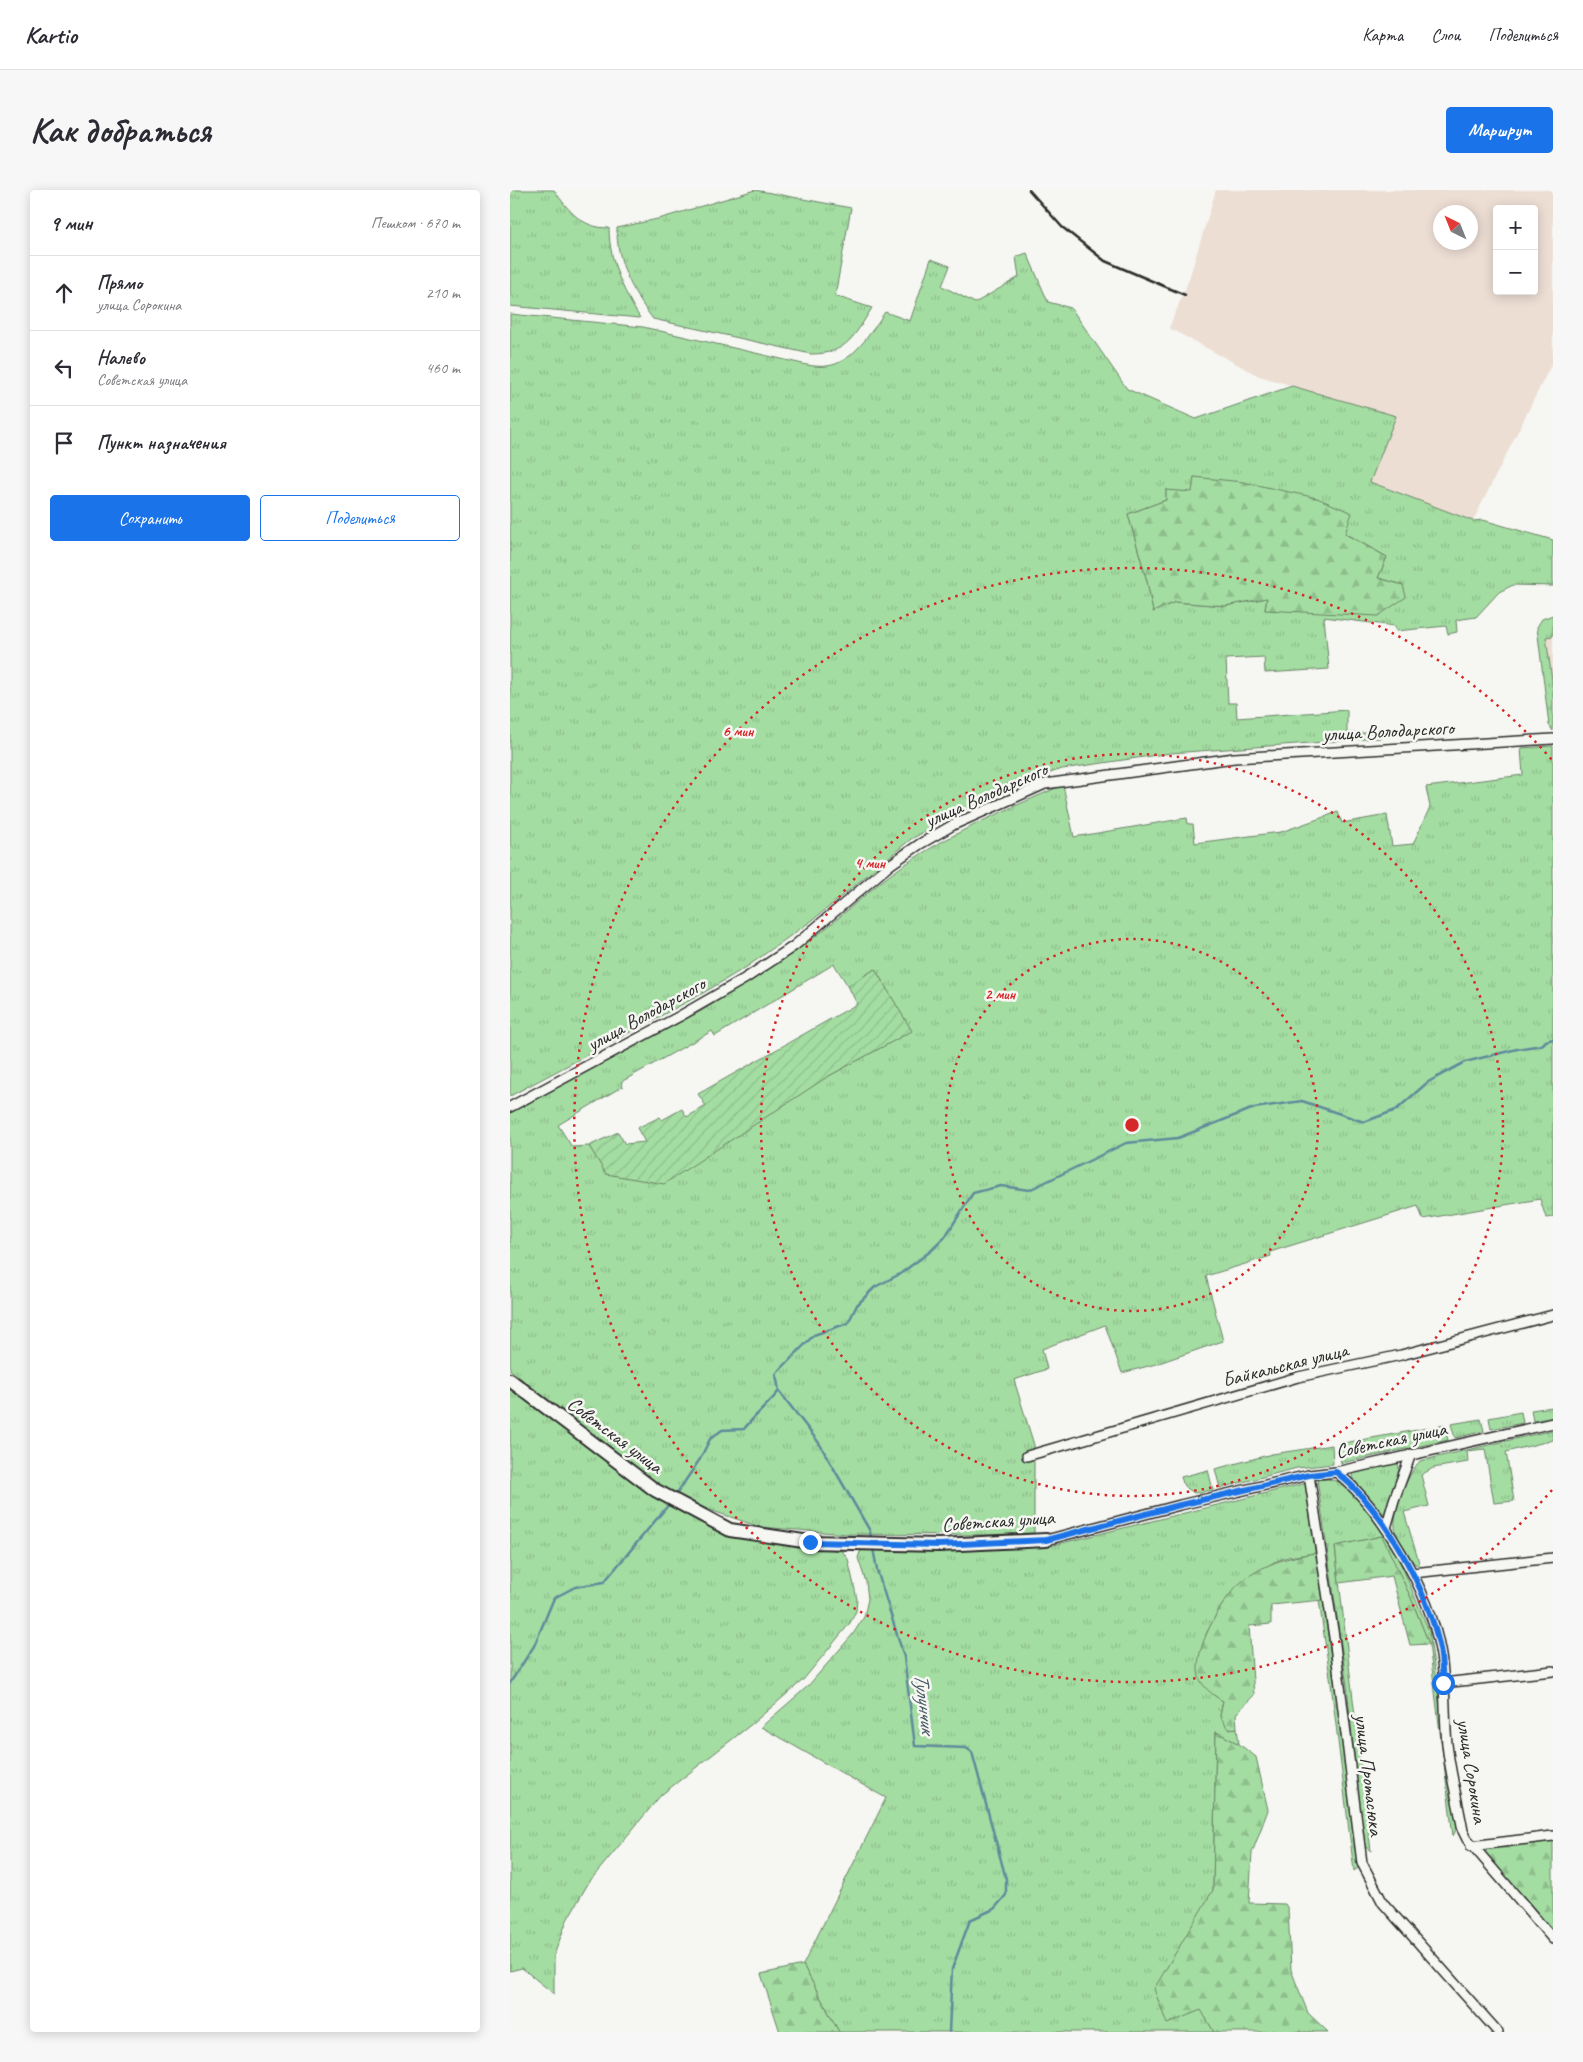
<!DOCTYPE html>
<html lang="ru">
<meta charset="utf-8">
<style>
body{margin:0;font-family:Caveat,sans-serif;background:#f7f7f7;color:#2b2b33}
.controls{position:absolute;right:15px;top:15px;display:grid;overflow:hidden;border-radius:5px;box-shadow:0 2px 12px #0003}
.controls button{width:45px;height:45px;display:grid;place-items:center;padding:0;border:0;border-bottom:1px solid #e1e1e2;background:#fff;color:#2b2b33;font:25px sans-serif}
.compass{position:absolute;left:923px;top:15px;width:45px;height:45px;border-radius:50%;background:#fff;box-shadow:0 2px 12px #0003;rotate:317deg}
.stop{position:absolute;width:15px;height:15px;margin:-11px;border:4px solid #1a73e8;border-radius:50%;background:#fff}
.stop.end{background:#1a73e8;border-color:#fff;box-shadow:0 1px 5px #0008}
.list{margin:0;padding:0;list-style:none}
h2{display:flex;justify-content:space-between;align-items:center;height:65px;margin:0;padding:0 20px;font-size:21px}
h2 small{font-size:16px;font-weight:400;color:#7c7c81}
.list li{display:grid;grid-template-columns:32px 1fr auto;gap:15px;align-items:center;box-sizing:border-box;height:75px;padding:0 20px;border-top:1px solid #e1e1e2}
.list b{display:block;font-size:19px;white-space:nowrap}
.list p{margin:0;font-size:16px;white-space:nowrap;color:#7c7c81}
.list em{font-size:16px;font-style:normal;color:#7c7c81}
.actions{display:flex;gap:10px;padding:15px 20px}
.actions a{flex:1;padding:11px 0;border:1px solid #1a73e8;border-radius:5px;text-align:center;font-size:18px;color:#1a73e8}
.actions .main{background:#1a73e8;color:#fff}
.icon{flex:none;width:28px;height:28px;fill:none;stroke:currentColor;stroke-width:2;stroke-linecap:round;stroke-linejoin:round}
.map{position:relative;flex:none;width:1043px;height:1842px;overflow:hidden;border-radius:5px}
header{display:flex;align-items:center;gap:30px;box-sizing:border-box;height:70px;padding:0 25px;background:#fff;border-bottom:1px solid #e1e1e2}
header strong{font-size:24px}
nav{display:flex;gap:28px;margin-inline-start:auto;font-size:18px}
.intro{display:flex;align-items:center;justify-content:space-between;box-sizing:border-box;height:120px;padding:0 30px}
h1{margin:0;font-size:35px}
.button{padding:12px 22px;border-radius:5px;background:#1a73e8;color:#fff;font-size:18px;font-weight:700}
main{display:flex;gap:30px;padding:0 30px}
aside{flex:1;background:#fff;border-radius:5px;box-shadow:0 2px 12px #0003}
.map>svg:first-child{display:block}
.built{fill:#edded4;fill-rule:evenodd}
.grass{fill:url(#grass-tufts);stroke:#688466;fill-rule:evenodd}
.forest{fill:url(#forest-firs);stroke:#688466}
.garden{fill:url(#garden-furrows);stroke:#688466}
.lines{fill:none;stroke-linecap:round;stroke-linejoin:round}
.stream{stroke:#608a9b;stroke-width:2.5}
.street-casing{stroke:#2b2b2b;stroke-width:12}
.secondary-casing{stroke:#2b2b2b;stroke-width:16}
.street{stroke:#f6f6f2;stroke-width:9}
.secondary{stroke:#f6f6f2;stroke-width:12}
.rail{stroke:#2b2b2b;stroke-width:2.5}
.route{stroke:#1a73e8;stroke-width:6}
.ring{fill:none;stroke:#d62828;stroke-width:2.5;stroke-dasharray:2.5 5}
.labels{text-anchor:middle;dominant-baseline:central;stroke-width:5;stroke-linejoin:round;paint-order:stroke}
.street-label{font-size:20px;fill:#2b2b2b;stroke:#f6f6f2}
.water-label{font-size:21px;font-style:italic;fill:#455a63;stroke:#f6f6f2}
.centre{fill:#d62828;stroke:#f6f6f2;stroke-width:2.5}
.ring-label{font-size:15px;text-anchor:middle;font-weight:bold;fill:#d62828;stroke:#f6f6f2;stroke-width:5;stroke-linejoin:round;paint-order:stroke}
</style>
<header>
<strong>Kartio</strong>
<nav><a>Карта</a><a>Слои</a><a>Поделиться</a></nav>
</header>
<div class="intro"><h1>Как добраться</h1><a class="button">Маршрут</a></div>
<main>
<aside>
<h2>9 мин<small>Пешком · 670 m</small></h2>
<ul class="list">
<li><svg class="icon" aria-label="ahead" viewBox="0 0 24 24"><path d="M12 20V5M6 11l6-6 6 6"/></svg><div><b>Прямо</b><p>улица Сорокина</p></div><em>210 m</em></li>
<li><svg class="icon" aria-label="left" viewBox="0 0 24 24"><path d="M17 20v-9H6M10 6l-5 5 5 5"/></svg><div><b>Налево</b><p>Советская улица</p></div><em>460 m</em></li>
<li><svg class="icon" aria-label="arrive" viewBox="0 0 24 24"><path d="M6 21V4h12l-3 4 3 4H6"/></svg><div><b>Пункт назначения</b></div></li>
</ul>
<div class="actions"><a class="main">Сохранить</a><a>Поделиться</a></div>
</aside>
<div class="map">
<svg width="1043" height="1842" viewBox="0 0 1043 1842">
<defs>
<pattern id="grass-tufts" width="24" height="20" patternUnits="userSpaceOnUse" patternTransform="scale(1.25)"><rect width="24" height="20" fill="#a4dda2"/><path d="M3 7l-1-3M5 7V3M7 7l1-3M15 17l-1-3M17 17v-4M19 17l1-3" fill="none" stroke="#8dbe8c"/></pattern>
<pattern id="forest-firs" width="22" height="20" patternUnits="userSpaceOnUse" patternTransform="scale(1.25)"><rect width="22" height="20" fill="#a4dda2"/><path d="M5 1l3.5 6h-7zM16 11l3.5 6h-7z" fill="#8dbe8c"/></pattern>
<pattern id="garden-furrows" width="10" height="10" patternUnits="userSpaceOnUse" patternTransform="scale(1.25)"><rect width="10" height="10" fill="#a4dda2"/><path d="M-1 1l2-2M0 10L10 0M9 11l2-2" fill="none" stroke="#8dbe8c"/></pattern>
</defs>
<rect width="100%" height="100%" fill="#f6f6f2"/>
<filter id="ink" filterUnits="userSpaceOnUse"><feTurbulence type="fractalNoise" baseFrequency=".02" numOctaves="2"/><feDisplacementMap in="SourceGraphic" scale="10" xChannelSelector="R" yChannelSelector="G"/><feConvolveMatrix kernelMatrix="1 2 1 2 8 2 1 2 1" color-interpolation-filters="sRGB"/></filter>
<g filter="url(#ink)">
<!-- built -->
<g class="built">
<path d="M706,0H1043V171L963,331L860,292L886,226L749,186L659,138L678,92ZM987,19H1024V101H987ZM931,22H961V52H931Z"/>
<path d="M1043,446V497L1036,447Z"/>
</g>
<!-- grass -->
<g class="grass">
<path d="M0,0H44C58,20 71,38 99,38C99,71 113,100 130,128L0,116Z"/>
<path d="M245,0L341,18L325,106L362,118C344,146 337,164 301,164L143,129C123,103 106,71 107,38L152,28Z"/>
<path d="M517,63L538,112L561,118L617,199L686,229L782,196L886,226L860,292L963,331L973,330L1043,350V396L1003,395L989,402L966,427L946,430L947,442L938,444L936,436L886,441L885,436L814,427L819,479L755,483L754,467L716,469L718,513H726L727,528L837,520V543H870V548L661,563L552,579L534,585L465,615L401,649L304,729L238,776L188,806L0,906V124L133,137L297,175C303,176 311,177 317,176C343,173 361,142 375,122L400,131L421,69L440,76L432,96L465,113L509,87L506,67ZM684,287L834,343L877,367L868,388L893,395L755,420L757,408L715,416L665,412L643,421L637,391L618,324L656,310V300L683,303Z"/>
<path d="M1043,425V446L1036,447L1043,497V541L1039,535L1027,437L1032,429Z"/>
<path d="M1043,556V1027L1036,1028L1030,1009L913,1029L908,1016L760,1062L761,1066L696,1086L713,1151L646,1174L612,1183L595,1135L532,1159L537,1179L504,1190L524,1255V1343L473,1345L337,1344L250,1337L191,1317L148,1296L0,1180V923L193,820C230,797 267,775 302,749C333,726 361,697 394,675C444,641 498,619 553,595L564,647L677,628L678,634H683L685,653L771,642L828,622L832,633L877,625L882,656L903,654L920,617L916,597L1013,585L1011,558ZM324,774L338,796L365,779L401,841L317,887L97,984L79,956L62,957L48,935L113,896L111,892L202,841L205,846Z"/>
<path d="M0,1196L144,1307L197,1335L249,1350L332,1361L338,1369L347,1409L346,1421L340,1433L293,1490L243,1533L151,1605L79,1692L57,1730L44,1765V1804L12,1778L0,1781Z"/>
<path d="M1043,1217V1227L1023,1231L1021,1220Z"/>
<path d="M1011,1222L1013,1233L981,1239L979,1228Z"/>
<path d="M971,1229L974,1241L945,1248L941,1234Z"/>
<path d="M935,1235L938,1250L831,1273L828,1254Z"/>
<path d="M1043,1240V1250L996,1262L1004,1311L984,1313L975,1259L957,1261L958,1272L923,1278L911,1285L919,1316L894,1322L910,1376C902,1374 901,1368 897,1362C893,1354 885,1346 885,1337C883,1320 898,1283 910,1271Z"/>
<path d="M822,1255L823,1274L787,1278L710,1298L705,1279L762,1264Z"/>
<path d="M885,1273H888L889,1279L875,1325L843,1289L842,1283L845,1281Z"/>
<path d="M698,1280L703,1300L684,1303L674,1296L671,1287Z"/>
<path d="M807,1289H818L833,1293L840,1298L868,1331L889,1369L919,1441L947,1635L946,1640L943,1646L919,1454L901,1408L871,1346L825,1357L861,1661L853,1655L837,1496Z"/>
<path d="M797,1293L806,1363L778,1367L764,1372L730,1394L720,1404L708,1421L696,1444L694,1495L705,1506L713,1511L710,1526L718,1538H727L729,1554L706,1542L703,1700L692,1820L704,1842H329L293,1775L376,1608L251,1537L298,1496L343,1444L354,1427L358,1409L356,1392L348,1368L350,1362L355,1358L476,1359L544,1355Z"/>
<path d="M809,1410H813L850,1674L848,1678L844,1681L821,1494Z"/>
</g>
<!-- forest -->
<g class="forest">
<path d="M684,287L733,292L807,308L842,323L835,344L877,367L868,388L893,395L896,407L868,426L755,420L757,408L715,416L665,412L643,422L637,391L618,324L656,310V300L682,302Z"/>
<path d="M872,1346L901,1408L919,1454L900,1455L882,1386L829,1393L825,1356Z"/>
<path d="M806,1363L813,1410L761,1415V1434L739,1436L744,1505L726,1524L727,1538L718,1539L710,1526L713,1511C704,1506 692,1497 689,1487C682,1461 711,1411 729,1394C752,1374 777,1367 806,1363Z"/>
<path d="M706,1542L729,1554L746,1567L758,1620L742,1663L739,1713L775,1714L778,1719L781,1780L798,1823L818,1842H704L691,1820L657,1834L644,1799L703,1700Z"/>
<path d="M1043,1651V1741L971,1659Z"/>
<path d="M293,1775L329,1842H270L251,1784Z"/>
</g>
<!-- garden -->
<path class="garden" d="M365,779L402,841L317,887L154,994L96,984L79,956L108,942L115,954L135,952L127,938L150,927L152,930L172,919L177,927L196,916L188,904L347,814L338,796Z"/>
<g class="lines">
<!-- stream -->
<g class="stream">
<path d="M269,1201L309,1253L360,1341L361,1350"/>
<path d="M165,1306L190,1269L200,1249L212,1240L234,1239C245,1225 258,1215 269,1201L266,1184L304,1145L338,1133L347,1115L365,1097L390,1084L422,1060L435,1047L463,1003L491,996L519,1000L616,953L668,948L744,918L792,911L854,932L886,920L918,892L955,872L1007,859L1032,855L1036,851L1043,849"/>
<path d="M363,1358L367,1380L394,1467L405,1556L456,1558L462,1562L496,1689V1705L484,1719L460,1730L442,1779L439,1842"/>
<path d="M0,1493L24,1456L44,1408L65,1397L94,1392L160,1313"/>
</g>
<defs>
<g id="street">
<path d="M0,917L170,826L236,788L284,756L381,674L410,654L443,635L535,594L724,568L1043,549"/>
<path d="M517,1266L788,1187L891,1165L1043,1125"/>
<path d="M826,1282C871,1317 920,1403 930,1460C936,1490 934,1523 937,1554C940,1583 948,1612 953,1641L957,1649L1043,1749"/>
<path d="M799,1285L824,1447L852,1673L873,1713L988,1842"/>
<path d="M876,1338L884,1310L901,1264"/>
<path d="M536,1350L670,1315L799,1285L826,1282L1043,1233"/>
<path d="M903,1383L1043,1368"/>
<path d="M933,1493L1043,1481"/>
<path d="M961,1656L1043,1646"/>
</g>
<path id="secondary" d="M0,1190L145,1300L220,1340L300,1352L429,1355L536,1350"/>
</defs>
<!-- street casing -->
<use href="#street" class="street-casing"/>
<!-- secondary casing -->
<use href="#secondary" class="secondary-casing"/>
<!-- street -->
<use href="#street" class="street"/>
<!-- secondary -->
<use href="#secondary" class="secondary"/>
<!-- rail -->
<path class="rail" d="M519,0L552,37L595,71L675,105"/>
</g>
</g>
<g class="lines" filter="url(#ink)">
<!-- route -->
<path class="route" d="M300,1352L429,1355L536,1350L670,1315L799,1285L826,1282C873,1318 918,1400 930,1459C932,1470 932,1482 933,1493"/>
</g>
<!-- distance rings -->
<g class="ring">
<circle cx="622" cy="935" r="186"/>
<circle cx="622" cy="935" r="371"/>
<path d="M1042 1300A557 557 0 1 1 1042 570"/>
</g>
<g class="labels">
<!-- street labels -->
<g class="street-label">
<text transform="translate(878 541) rotate(-3)">улица Володарского</text>
<text transform="translate(476 605) rotate(-24)">улица Володарского</text>
<text transform="translate(136 824) rotate(-29)">улица Володарского</text>
<text transform="translate(775 1175) rotate(-14)">Байкальская улица</text>
<text transform="translate(105 1245) rotate(37)">Советская улица</text>
<text transform="translate(881 1250) rotate(-12)">Советская улица</text>
<text transform="translate(488 1331) rotate(-4)">Советская улица</text>
<text transform="translate(962 1581) rotate(81)">улица Сорокина</text>
<text transform="translate(859 1585) rotate(83)">улица Протасюка</text>
</g>
<!-- water labels -->
<g class="water-label">
<text transform="translate(415 1513) rotate(83)">Тулунчик</text>
</g>
</g>
<circle cx="622" cy="935" r="8" class="centre"/>
<g class="ring-label">
<text x="228" y="546">6 мин</text>
<text x="360" y="678">4 мин</text>
<text x="490" y="809">2 мин</text>
</g>
</svg>
<div class="controls">
<button>+</button>
<button>−</button>
</div>
<svg class="compass" viewBox="-18 -18 36 36"><path d="M0-13l5 13h-10z" fill="#e53935"/><path d="M0 13l5-13h-10z" fill="#7c7c81"/></svg>
<div class="stop" style="left:933px;top:1493px"></div>
<div class="stop end" style="left:300px;top:1352px"></div>
</div>
</main>
